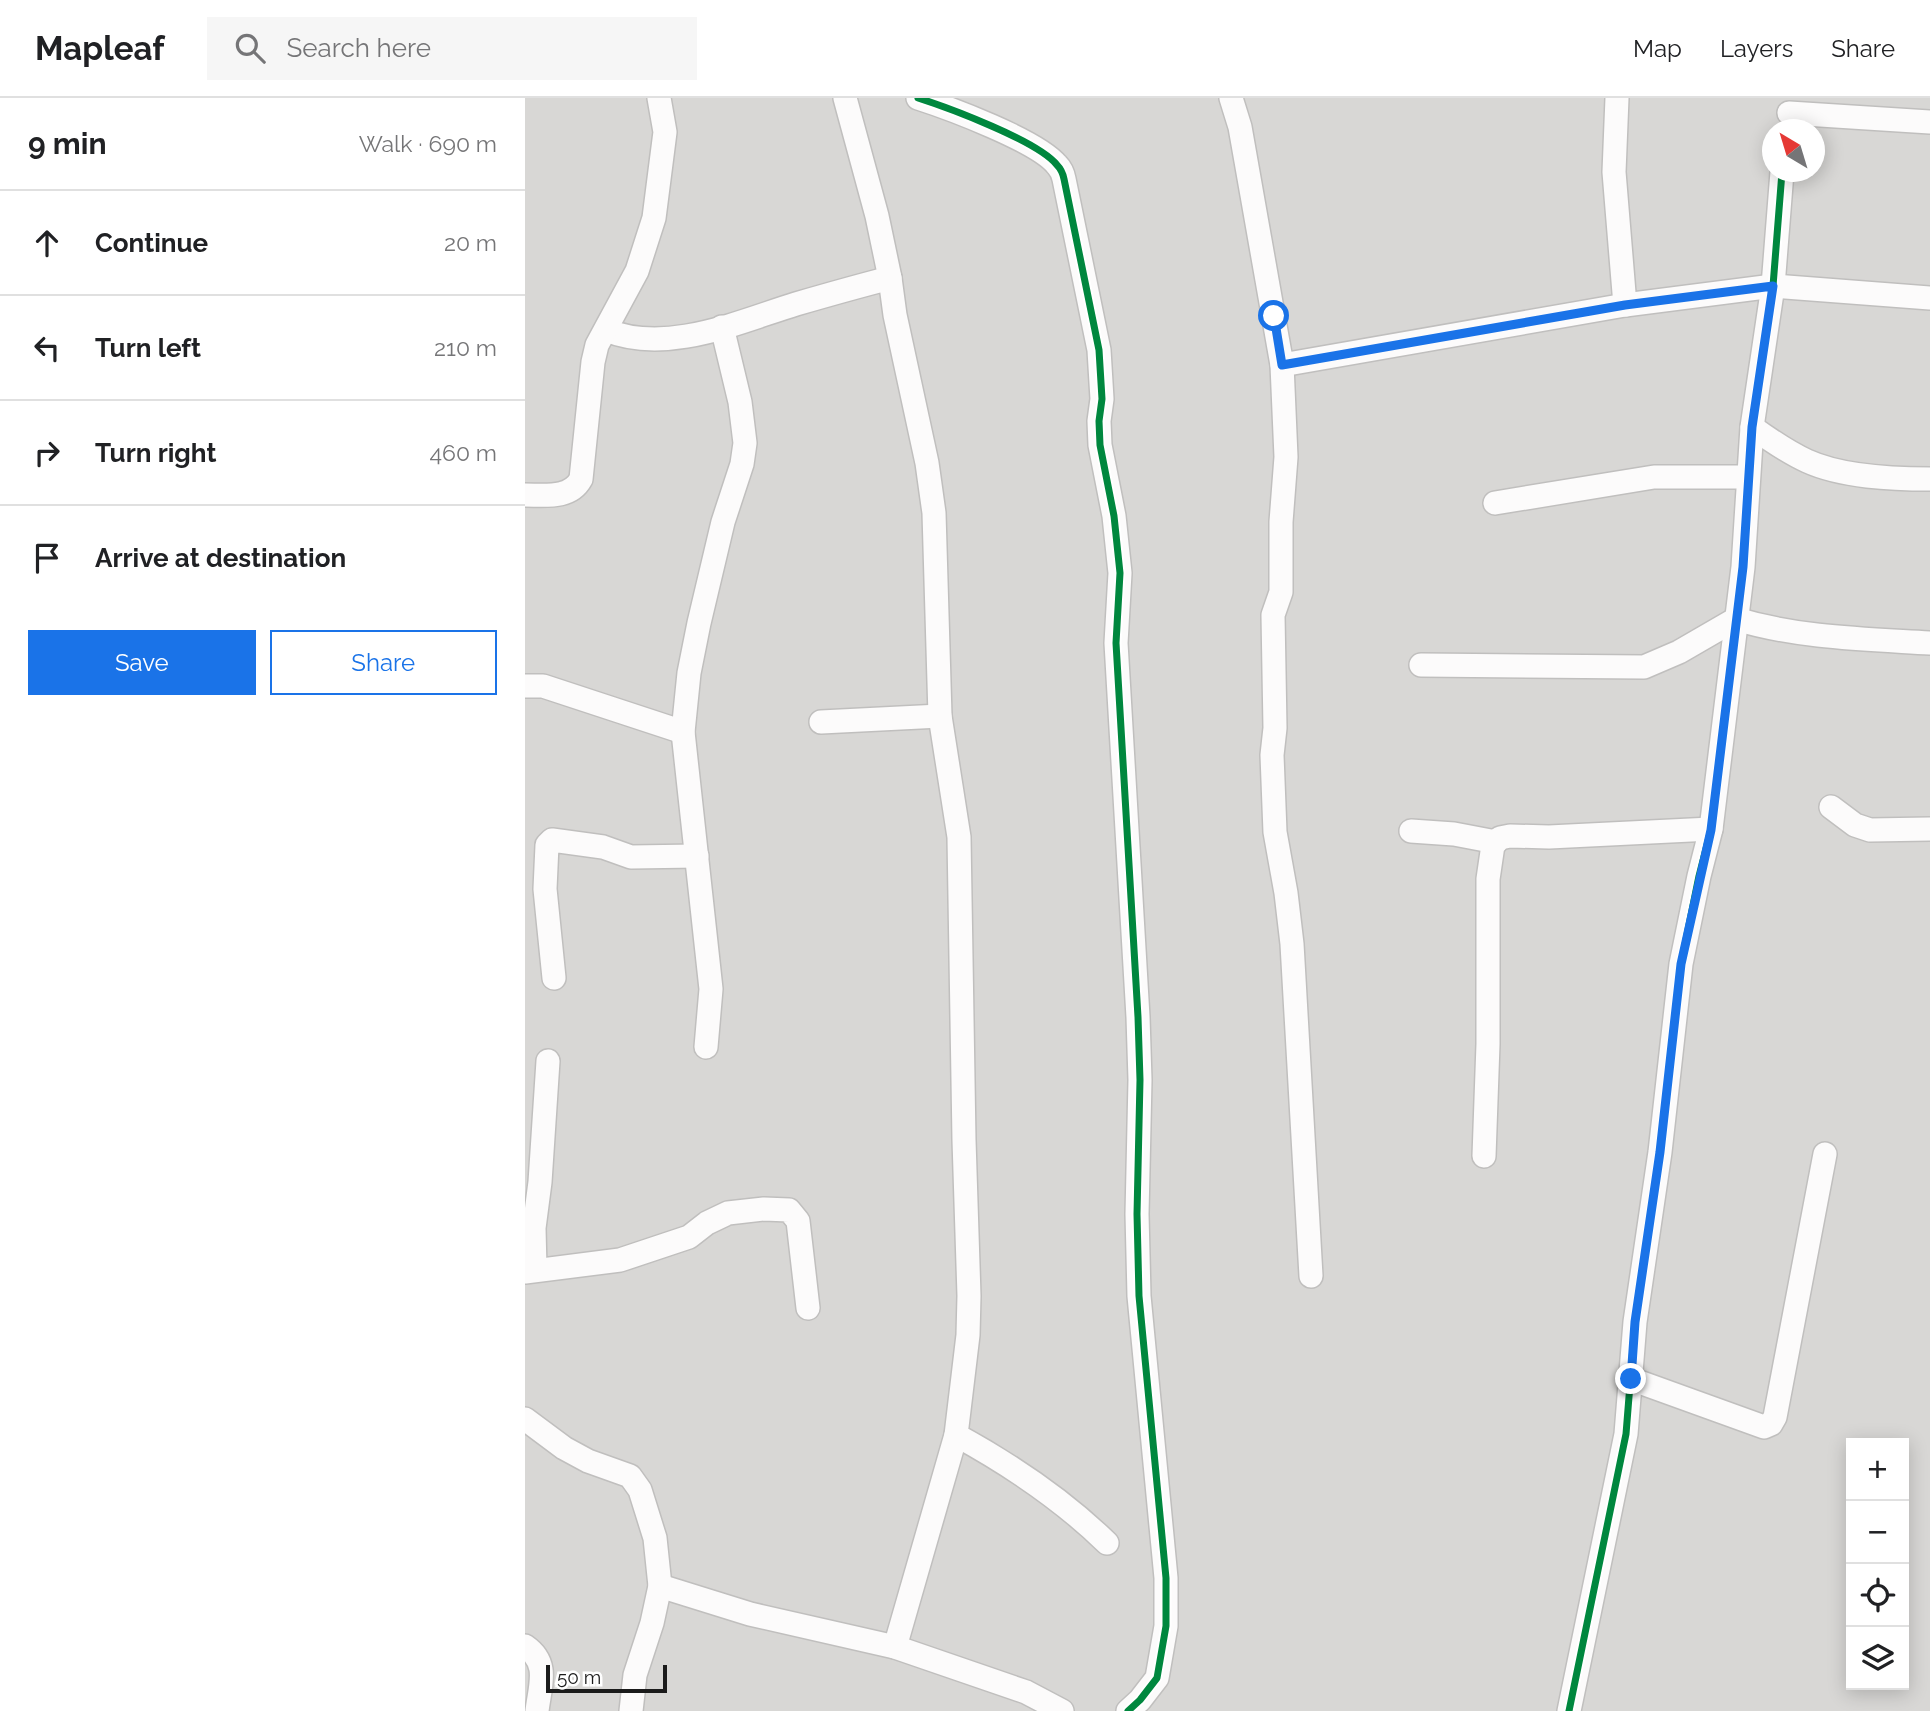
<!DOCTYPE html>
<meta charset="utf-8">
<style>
body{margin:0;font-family:Raleway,sans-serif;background:#f6f6f6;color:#202124}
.controls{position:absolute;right:21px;bottom:21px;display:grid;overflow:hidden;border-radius:0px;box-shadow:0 4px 18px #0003}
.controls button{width:63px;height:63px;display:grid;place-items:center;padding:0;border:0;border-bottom:2px solid #e0e0e0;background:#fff;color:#202124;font:35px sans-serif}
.compass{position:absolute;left:1237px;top:21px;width:63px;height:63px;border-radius:50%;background:#fff;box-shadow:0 4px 18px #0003;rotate:322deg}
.scale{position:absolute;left:21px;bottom:18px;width:121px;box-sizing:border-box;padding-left:7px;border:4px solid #1b1b1b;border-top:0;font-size:19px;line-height:24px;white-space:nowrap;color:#1b1b1b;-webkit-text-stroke:5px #fff;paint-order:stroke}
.stop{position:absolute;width:21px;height:21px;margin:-16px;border:5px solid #1a73e8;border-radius:50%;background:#fff}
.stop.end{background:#1a73e8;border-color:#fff;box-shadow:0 2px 7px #0008}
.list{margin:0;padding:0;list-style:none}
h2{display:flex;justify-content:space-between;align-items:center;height:91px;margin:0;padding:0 28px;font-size:30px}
h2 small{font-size:23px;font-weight:400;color:#757577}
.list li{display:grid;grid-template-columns:46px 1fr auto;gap:21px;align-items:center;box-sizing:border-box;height:105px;padding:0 28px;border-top:2px solid #e0e0e0}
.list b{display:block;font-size:26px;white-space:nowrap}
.list em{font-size:23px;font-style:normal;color:#757577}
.actions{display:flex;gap:14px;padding:21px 28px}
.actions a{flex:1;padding:16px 0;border:2px solid #1a73e8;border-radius:0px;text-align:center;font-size:24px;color:#1a73e8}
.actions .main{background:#1a73e8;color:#fff}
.icon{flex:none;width:38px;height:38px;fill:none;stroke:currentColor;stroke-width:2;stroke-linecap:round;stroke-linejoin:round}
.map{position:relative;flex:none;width:1405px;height:1613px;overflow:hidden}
header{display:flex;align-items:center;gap:42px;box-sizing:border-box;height:98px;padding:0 35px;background:#fff;border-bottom:2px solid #e0e0e0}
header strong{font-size:33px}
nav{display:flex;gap:38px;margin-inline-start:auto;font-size:24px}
.search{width:490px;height:63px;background:#f6f6f6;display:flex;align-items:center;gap:18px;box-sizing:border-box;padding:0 24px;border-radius:0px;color:#757577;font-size:26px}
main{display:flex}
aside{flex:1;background:#fff}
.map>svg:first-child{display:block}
.residential{fill:#d8d7d5;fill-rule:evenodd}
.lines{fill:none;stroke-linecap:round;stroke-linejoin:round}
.minor-casing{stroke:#c0bfbe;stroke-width:26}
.minor{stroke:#fcfbfb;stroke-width:23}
.cycleway-casing{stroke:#fff;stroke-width:11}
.cycleway{stroke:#00873e;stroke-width:7}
.route{stroke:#1a73e8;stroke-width:9}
</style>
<header>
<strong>Mapleaf</strong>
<div class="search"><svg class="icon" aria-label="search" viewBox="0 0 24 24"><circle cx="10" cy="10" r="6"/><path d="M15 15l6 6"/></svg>Search here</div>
<nav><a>Map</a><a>Layers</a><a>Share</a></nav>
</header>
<main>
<aside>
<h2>9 min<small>Walk · 690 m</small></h2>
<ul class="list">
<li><svg class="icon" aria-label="ahead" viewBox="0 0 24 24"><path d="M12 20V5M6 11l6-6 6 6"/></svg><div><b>Continue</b></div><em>20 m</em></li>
<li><svg class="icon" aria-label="left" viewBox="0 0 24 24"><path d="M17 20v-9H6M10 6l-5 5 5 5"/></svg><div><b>Turn left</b></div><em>210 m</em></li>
<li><svg class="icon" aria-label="right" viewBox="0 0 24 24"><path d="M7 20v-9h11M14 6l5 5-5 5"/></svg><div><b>Turn right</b></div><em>460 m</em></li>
<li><svg class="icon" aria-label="arrive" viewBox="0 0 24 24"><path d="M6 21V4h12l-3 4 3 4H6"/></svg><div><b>Arrive at destination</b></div></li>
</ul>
<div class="actions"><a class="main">Save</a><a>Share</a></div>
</aside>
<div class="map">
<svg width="1405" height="1613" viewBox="0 0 1405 1613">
<rect width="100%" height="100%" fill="#e9e7e3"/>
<!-- residential -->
<path class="residential" d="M0,0H1405V1613H0ZM1248,32H1290V74H1248ZM1326,1345H1379V1587H1326Z"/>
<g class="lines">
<defs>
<g id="minor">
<path d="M320,0L352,118L365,180L370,217L402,365L409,415L415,618L434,739L439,1042L444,1198L443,1237L431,1337C486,1367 538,1402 582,1445"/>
<path d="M393,0C424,10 513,43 532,67C536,71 538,76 539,81L574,252L577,301L574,323L575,347L589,418L595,475L591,545L613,919L615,982L612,1116L614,1198L641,1480V1528L632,1580L615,1602L603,1613"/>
<path d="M706,0L715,29L757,267L1100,207L1248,188L1405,200"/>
<path d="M1092,0L1089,74L1100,207"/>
<path d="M1264,15L1405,24"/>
<path d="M81,232C141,257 213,224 271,206C302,197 334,188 365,180"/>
<path d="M757,267L761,359L756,424V494L748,517L750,630L747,657L750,734L761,795L767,846L786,1178"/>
<path d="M1227,329C1245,342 1262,354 1282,363C1317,379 1367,381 1405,381"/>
<path d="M0,397C21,397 45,401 56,381L68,264L72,247L112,173L129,120L140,34L134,0"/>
<path d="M970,405L1129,379H1223"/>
<path d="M896,567L1119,569L1154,554L1211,521C1274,540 1339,541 1405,545"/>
<path d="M0,588H18L158,634"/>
<path d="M296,624L415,618"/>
<path d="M1306,709L1330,727L1345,732L1405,731"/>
<path d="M886,733L929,736L971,744"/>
<path d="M29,880L20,791L22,747L27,742L78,749L106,759L172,758"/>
<path d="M181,949L186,891L158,634L164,575L174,525L198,424L217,366L220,345L215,304L197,229"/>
<path d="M959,1058L963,946V781L968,747L975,740L985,738L1024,739L1186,731"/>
<path d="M10,1171L9,1130L15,1084L23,963"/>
<path d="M0,1174L95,1162L164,1139L182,1125L203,1115L239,1111L264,1112L273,1123L283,1210"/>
<path d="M1106,1281L1239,1329L1246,1326L1250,1319L1300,1056"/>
<path d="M0,1321L39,1350L63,1363L105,1378L115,1392L130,1440L135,1488L127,1525L110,1577L106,1613"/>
<path d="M135,1488L225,1516L370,1549L501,1594L537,1613"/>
<path d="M0,1548C25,1565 15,1587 12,1613"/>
<path d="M370,1549L431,1337"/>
<path d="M1044,1613L1101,1336L1110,1224L1135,1054L1156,866L1174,778L1186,731L1218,469L1227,329L1248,188L1257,74"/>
</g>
</defs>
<!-- minor casing -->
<use href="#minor" class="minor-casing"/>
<!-- minor -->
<use href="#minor" class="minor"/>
<defs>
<g id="cycleway">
<path d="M393,0C424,10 513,43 532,67C536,71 538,76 539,81L574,252L577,301L574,323L575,347L589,418L595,475L591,545L613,919L615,982L612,1116L614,1198L641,1480V1528L632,1580L615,1602L603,1613"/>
<path d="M1044,1613L1101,1336L1110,1224L1135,1054L1156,866L1174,778L1186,731L1218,469L1227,329L1248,188L1257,74"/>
</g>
</defs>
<!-- cycleway casing -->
<use href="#cycleway" class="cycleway-casing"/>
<!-- cycleway -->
<use href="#cycleway" class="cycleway"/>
</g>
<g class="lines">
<!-- route -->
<path class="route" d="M749,218L757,267L1100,207L1248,188L1227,329L1218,469L1186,732L1156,866L1135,1054L1110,1224L1106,1281"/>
</g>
</svg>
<div class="controls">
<button>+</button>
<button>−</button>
<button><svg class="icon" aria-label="locate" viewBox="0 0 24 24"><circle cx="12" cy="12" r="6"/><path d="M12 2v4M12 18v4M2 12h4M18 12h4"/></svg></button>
<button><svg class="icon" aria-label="layers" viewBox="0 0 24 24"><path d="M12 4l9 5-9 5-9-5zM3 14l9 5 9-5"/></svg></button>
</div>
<svg class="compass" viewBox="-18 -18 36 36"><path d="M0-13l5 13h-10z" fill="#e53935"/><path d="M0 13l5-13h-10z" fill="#757577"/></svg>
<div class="scale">50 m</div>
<div class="stop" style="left:749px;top:218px"></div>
<div class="stop end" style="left:1106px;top:1281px"></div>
</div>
</main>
